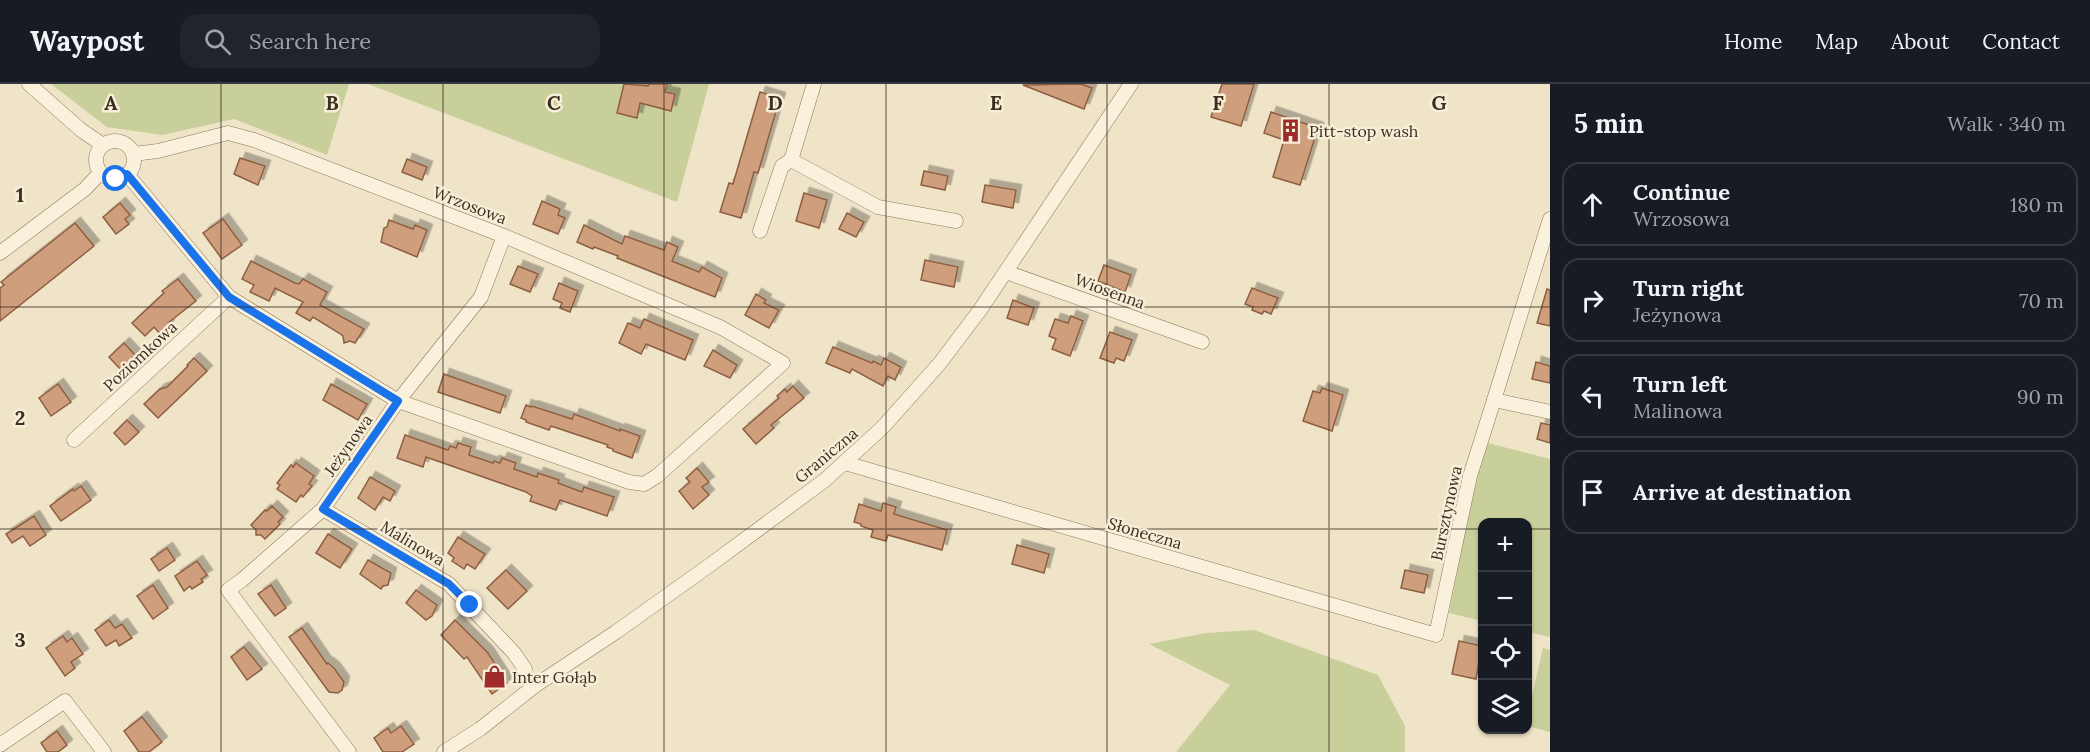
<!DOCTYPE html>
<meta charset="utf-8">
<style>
body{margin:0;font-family:Lora,serif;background:#20242c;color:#f1f3f6}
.controls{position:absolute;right:18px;bottom:18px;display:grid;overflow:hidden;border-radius:12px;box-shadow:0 2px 4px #0004}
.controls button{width:54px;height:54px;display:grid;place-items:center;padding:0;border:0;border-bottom:2px solid #363941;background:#171b24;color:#f1f3f6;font:30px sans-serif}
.stop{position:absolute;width:18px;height:18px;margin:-14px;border:4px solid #1a73e8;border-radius:50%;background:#fff}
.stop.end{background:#1a73e8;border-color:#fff;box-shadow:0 2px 6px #0008}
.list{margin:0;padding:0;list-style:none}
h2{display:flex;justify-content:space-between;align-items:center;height:78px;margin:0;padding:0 24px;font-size:26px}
h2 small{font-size:20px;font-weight:400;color:#9ea1a6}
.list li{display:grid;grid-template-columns:39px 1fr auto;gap:18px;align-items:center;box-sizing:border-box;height:84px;margin:0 12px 12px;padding:0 12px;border:2px solid #363941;border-radius:18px}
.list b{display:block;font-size:22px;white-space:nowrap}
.list p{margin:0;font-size:20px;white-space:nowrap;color:#9ea1a6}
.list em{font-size:20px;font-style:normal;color:#9ea1a6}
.icon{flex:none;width:33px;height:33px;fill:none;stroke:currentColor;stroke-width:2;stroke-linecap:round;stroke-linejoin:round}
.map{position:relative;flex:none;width:1550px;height:668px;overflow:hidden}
header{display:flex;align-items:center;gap:36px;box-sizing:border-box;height:84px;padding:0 30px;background:#171b24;border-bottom:2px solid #363941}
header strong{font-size:28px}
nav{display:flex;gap:33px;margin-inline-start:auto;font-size:21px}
.search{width:420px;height:54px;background:#20242c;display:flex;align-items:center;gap:15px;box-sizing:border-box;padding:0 21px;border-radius:18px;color:#9ea1a6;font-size:22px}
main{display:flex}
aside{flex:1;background:#171b24}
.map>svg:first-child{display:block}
.green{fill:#c9cf9b}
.building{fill:#cf9f7d;stroke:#8d5f41;stroke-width:1.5;filter:url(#shadow)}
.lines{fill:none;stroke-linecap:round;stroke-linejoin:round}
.street-casing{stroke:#8d765c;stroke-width:15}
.street{stroke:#faf1dc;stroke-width:14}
.route{stroke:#1a73e8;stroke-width:8}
.grid{fill:none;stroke:#3d2e20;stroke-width:1.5;stroke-opacity:0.55}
.labels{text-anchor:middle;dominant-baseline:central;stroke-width:5;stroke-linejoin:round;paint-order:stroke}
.poi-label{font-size:16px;fill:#3d2e20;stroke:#f7eed8;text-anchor:start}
.street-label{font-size:16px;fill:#3d2e20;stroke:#f7eed8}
.grid-label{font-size:20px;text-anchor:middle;font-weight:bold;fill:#3d2e20;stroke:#f7eed8;stroke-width:5;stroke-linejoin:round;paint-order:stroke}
</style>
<header>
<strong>Waypost</strong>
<div class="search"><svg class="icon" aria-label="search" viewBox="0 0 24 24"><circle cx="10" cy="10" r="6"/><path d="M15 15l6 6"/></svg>Search here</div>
<nav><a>Home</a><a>Map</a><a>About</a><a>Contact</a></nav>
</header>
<main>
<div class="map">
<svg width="1550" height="668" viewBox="0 0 1550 668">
<defs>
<filter id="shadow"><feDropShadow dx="5.5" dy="-5.5" stdDeviation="0" flood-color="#0004"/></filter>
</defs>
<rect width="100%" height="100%" fill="#f0e4c8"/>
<!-- green -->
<g class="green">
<path d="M51,0H349L327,71L234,35L162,51L107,43Z"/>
<path d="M368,0H709L677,118Z"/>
<path d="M1488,359L1550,375V553L1528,548V438H1482V537L1449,529L1473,406Z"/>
<path d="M1254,546L1378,591L1405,642V668H1176L1230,601L1149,560L1206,549Z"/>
<path d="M1543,564L1550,566V648L1528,642V629Z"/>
</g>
<!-- building -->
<g class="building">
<path d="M624,0L648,2L649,0H667L665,8L675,10L671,27L640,19L637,34L617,29Z"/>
<path d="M1081,0L1092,4L1084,25L1023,1Z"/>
<path d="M1222,0H1254L1241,42L1211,33Z"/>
<path d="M760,8L780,14L758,89L754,88L741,134L720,128L729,99L733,100Z"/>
<path d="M1271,28L1318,44L1300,101L1273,93L1284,56L1264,49Z"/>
<path d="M240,74L265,82L258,101L234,90Z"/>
<path d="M407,75L427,83L422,96L402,88Z"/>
<path d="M924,87L948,92L945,106L921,101Z"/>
<path d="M985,101L1016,106L1013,124L982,118Z"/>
<path d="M804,109L827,116L819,144L796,137Z"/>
<path d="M542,117L560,125L558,131L565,134L558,150L533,140Z"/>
<path d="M120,119L130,131L125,135L129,140L116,150L103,133Z"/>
<path d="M847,129L864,138L856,153L839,145Z"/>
<path d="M223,135L242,161L222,175L203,149Z"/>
<path d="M389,136L413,145L415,141L427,146L417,173L381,158L384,144L387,143Z"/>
<path d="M75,139L94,162L0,237V204L4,201L1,198Z"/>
<path d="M584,141L622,160L625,152L664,166L667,158L678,163L672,177L699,188L702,183L722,194L715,213L617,174L618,172L594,163L593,165L577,158Z"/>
<path d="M925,176L958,183L954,203L921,196Z"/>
<path d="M251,177L295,199L299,200L303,195L327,208L320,221L364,245L355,259L350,257L344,259L343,252L339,249L313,233L310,237L296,229L303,218L275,204L269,217L250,208L254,201L242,195Z"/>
<path d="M1104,181L1131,191L1125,208L1098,197Z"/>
<path d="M518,182L538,190L530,208L510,200Z"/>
<path d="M178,195L196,217L168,239L169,241L160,250L154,243L145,252L132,239L164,209L162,207Z"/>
<path d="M559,199L578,207L570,228L560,224L562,219L553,215Z"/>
<path d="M1252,204L1278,214L1271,230L1264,227L1262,230L1252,226L1253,223L1245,220Z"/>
<path d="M1547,205L1550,206V242L1537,239Z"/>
<path d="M756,210L766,216L764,219L779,226L769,244L745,231Z"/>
<path d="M1013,216L1034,224L1028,241L1007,234Z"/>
<path d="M1071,232L1083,237L1070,272L1052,265L1056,255L1049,252L1055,235L1068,239Z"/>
<path d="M644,235L693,256L685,276L646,260L641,270L619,259L628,239L640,244Z"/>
<path d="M1110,248L1132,256L1124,277L1116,274L1114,279L1100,274Z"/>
<path d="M124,259L137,273L122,287L109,273Z"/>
<path d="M833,263L872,279L873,277L881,281L884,274L901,283L895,296L888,292L883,302L852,285L850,289L826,279Z"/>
<path d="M713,266L737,281L730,294L704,282Z"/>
<path d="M194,274L207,287L158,334L144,320L160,305L167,303L188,282L187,281Z"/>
<path d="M1536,278L1550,282V299L1532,295Z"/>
<path d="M444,290L506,312L500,329L438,308Z"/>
<path d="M58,300L71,318L51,332L39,314Z"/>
<path d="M331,300L367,320L358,336L323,316Z"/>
<path d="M793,302L804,314L771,341L774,344L756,360L743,345L779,314L777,312L785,305L787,308Z"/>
<path d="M1322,304L1343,311L1332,347L1303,337L1313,307L1320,309Z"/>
<path d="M526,321L531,323L532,322L572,335L574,330L620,347V345L640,352L632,374L613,367V365L607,363L608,361L551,342L549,346L526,338V336L521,334Z"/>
<path d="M127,336L139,348L125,361L114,349Z"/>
<path d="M1541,339L1550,341V359L1537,355Z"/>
<path d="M405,351L448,366L450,362L456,364L458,359L471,363L469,371L493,379L494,377L500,379L502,374L516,379L514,385L537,393L538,389L559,396L558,399L582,408L584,403L614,413L607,432L560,416L556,426L530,417L532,412L526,408L426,373L423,383L397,374Z"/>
<path d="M296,379L314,392L309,400L312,402L303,413L301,411L296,418L277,405L280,401L277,399L291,381L293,383Z"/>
<path d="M697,384L709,398L702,403L709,411L693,425L679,407L690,398L686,394Z"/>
<path d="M370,393L395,407L390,417L383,413L375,426L358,414Z"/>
<path d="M81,402L91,416L61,437L50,422L73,405L74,407Z"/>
<path d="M883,419L896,423L894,430L947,446L942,466L888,451L886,457L871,453L873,446L861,442V440L854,438L859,420L881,427Z"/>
<path d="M272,422L283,433L278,438L280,440L265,455L261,451H256V446L251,441L265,426L267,427Z"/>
<path d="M34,432L46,451L30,462L23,452L12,459L6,450Z"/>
<path d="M328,450L352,465L340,484L316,469Z"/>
<path d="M458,453L485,470L475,485L467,480L464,485L452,477L454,474L448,469Z"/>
<path d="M1017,461L1049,470L1044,489L1012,480Z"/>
<path d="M167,464L175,476L159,487L151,475Z"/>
<path d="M368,476L391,489L388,501L383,502L381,505L360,490Z"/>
<path d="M197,477L207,491L201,495L203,498L192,505L190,502L184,507L175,492Z"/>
<path d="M506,486L527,507L508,525L487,504Z"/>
<path d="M1405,486L1428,491L1424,509L1401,504Z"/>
<path d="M153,501L168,524L153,535L137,512Z"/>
<path d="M271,501L286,524L275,532L258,510Z"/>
<path d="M416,506L437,521L432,532L426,536L406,519Z"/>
<path d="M109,536L115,544L122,540L132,554L119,562L116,556L106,562L95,546Z"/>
<path d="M455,536L488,569L507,599L492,610L467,573L464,575L441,551Z"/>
<path d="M302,544L327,580L328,579L334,584L344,598L342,606L338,609L329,608L289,553Z"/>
<path d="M63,552L67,558L72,554L83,570L71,578L75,584L65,592L46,564Z"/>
<path d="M1459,557L1482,562L1476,595L1452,590Z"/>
<path d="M244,563L262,585L247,596L231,573Z"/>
<path d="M142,633L162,658L149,668H139L124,647Z"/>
<path d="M401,642L414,660L402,668H383L374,654L388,644L391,649Z"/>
<path d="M57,647L67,661L58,668H47L41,659Z"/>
</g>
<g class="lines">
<defs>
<g id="street">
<path d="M29,0L81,46L103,61"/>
<circle cx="115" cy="76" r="19"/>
<path d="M791,76L878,123L956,137"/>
<path d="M127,90L229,213L398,317L629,398L644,400L657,392L783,279L720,243L504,152L254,56L228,49L158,67L133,70"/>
<path d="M1550,135L1494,316L1550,328"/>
<path d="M760,147L782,82L791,76L814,0"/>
<path d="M0,169L85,105L100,89"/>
<path d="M1006,188L1202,258"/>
<path d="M74,356L229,213"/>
<path d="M845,379L1436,551L1470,392L1494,316"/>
<path d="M323,425L449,500L514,569L525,585"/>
<path d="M0,661L65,617L104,668"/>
<path d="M349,668L228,506L242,496L323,425L398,317L481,213L504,152"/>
<path d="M444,668L480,645L536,601L616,548L710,481L825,396L883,343L940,279L980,226L1131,0"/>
</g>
</defs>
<!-- street casing -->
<use href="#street" class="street-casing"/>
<!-- street -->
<use href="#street" class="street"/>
</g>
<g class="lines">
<!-- route -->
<path class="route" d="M116,95L127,90L229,213L398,317L323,425L449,500L470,521"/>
</g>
<!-- grid -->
<path class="grid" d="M221,0V668M443,0V668M664,0V668M886,0V668M1107,0V668M1329,0V668M0,223H1550M0,445H1482M1528,445H1550"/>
<!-- icons -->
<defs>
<symbol id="building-bare" viewBox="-9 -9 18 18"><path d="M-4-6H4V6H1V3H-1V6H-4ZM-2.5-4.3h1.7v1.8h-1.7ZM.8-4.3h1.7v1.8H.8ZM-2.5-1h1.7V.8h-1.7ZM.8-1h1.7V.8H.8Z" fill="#9e2a2b" stroke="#f7eed8" stroke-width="2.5" paint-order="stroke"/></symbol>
<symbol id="shop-bare" viewBox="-9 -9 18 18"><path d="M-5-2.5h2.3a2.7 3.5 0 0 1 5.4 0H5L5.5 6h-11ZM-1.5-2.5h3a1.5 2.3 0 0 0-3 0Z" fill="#9e2a2b" stroke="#f7eed8" stroke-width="2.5" paint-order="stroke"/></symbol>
</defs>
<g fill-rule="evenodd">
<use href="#building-bare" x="1274" y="30" width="33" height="33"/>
<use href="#shop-bare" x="478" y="576" width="33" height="33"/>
</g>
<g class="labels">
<!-- poi labels -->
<g class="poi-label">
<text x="1309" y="47">Pitt-stop wash</text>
<text x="512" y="593">Inter Gołąb</text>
</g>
<!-- street labels -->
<g class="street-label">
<text transform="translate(470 121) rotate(21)">Wrzosowa</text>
<text transform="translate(1110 207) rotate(20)">Wiosenna</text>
<text transform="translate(140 272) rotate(-43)">Poziomkowa</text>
<text transform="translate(348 361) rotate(-55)">Jeżynowa</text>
<text transform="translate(826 371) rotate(-40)">Graniczna</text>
<text transform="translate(1446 429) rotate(-78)">Bursztynowa</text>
<text transform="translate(1145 449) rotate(16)">Słoneczna</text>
<text transform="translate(413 459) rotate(31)">Malinowa</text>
</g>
</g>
<g class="grid-label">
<text x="111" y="26">A</text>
<text x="332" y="26">B</text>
<text x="554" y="26">C</text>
<text x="775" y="26">D</text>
<text x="996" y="26">E</text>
<text x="1218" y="26">F</text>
<text x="1439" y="26">G</text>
<text x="20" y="118">1</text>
<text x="20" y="341">2</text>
<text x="20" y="563">3</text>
</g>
</svg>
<div class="controls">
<button>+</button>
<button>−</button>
<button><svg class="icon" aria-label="locate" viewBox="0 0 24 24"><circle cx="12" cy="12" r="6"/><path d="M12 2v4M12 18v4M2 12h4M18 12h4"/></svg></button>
<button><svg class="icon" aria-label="layers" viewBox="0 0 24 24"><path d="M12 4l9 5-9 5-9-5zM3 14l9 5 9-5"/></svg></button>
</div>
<div class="stop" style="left:116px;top:95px"></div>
<div class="stop end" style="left:470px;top:521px"></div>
</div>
<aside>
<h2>5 min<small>Walk · 340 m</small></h2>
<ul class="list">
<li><svg class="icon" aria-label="ahead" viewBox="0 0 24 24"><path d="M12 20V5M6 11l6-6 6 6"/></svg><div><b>Continue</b><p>Wrzosowa</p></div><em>180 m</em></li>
<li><svg class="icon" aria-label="right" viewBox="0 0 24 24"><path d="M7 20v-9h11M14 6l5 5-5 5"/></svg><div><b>Turn right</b><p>Jeżynowa</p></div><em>70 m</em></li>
<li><svg class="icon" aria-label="left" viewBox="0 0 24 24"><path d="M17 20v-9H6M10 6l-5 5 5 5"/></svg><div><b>Turn left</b><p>Malinowa</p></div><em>90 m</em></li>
<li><svg class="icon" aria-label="arrive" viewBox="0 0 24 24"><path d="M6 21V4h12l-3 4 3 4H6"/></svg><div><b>Arrive at destination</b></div></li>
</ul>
</aside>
</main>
